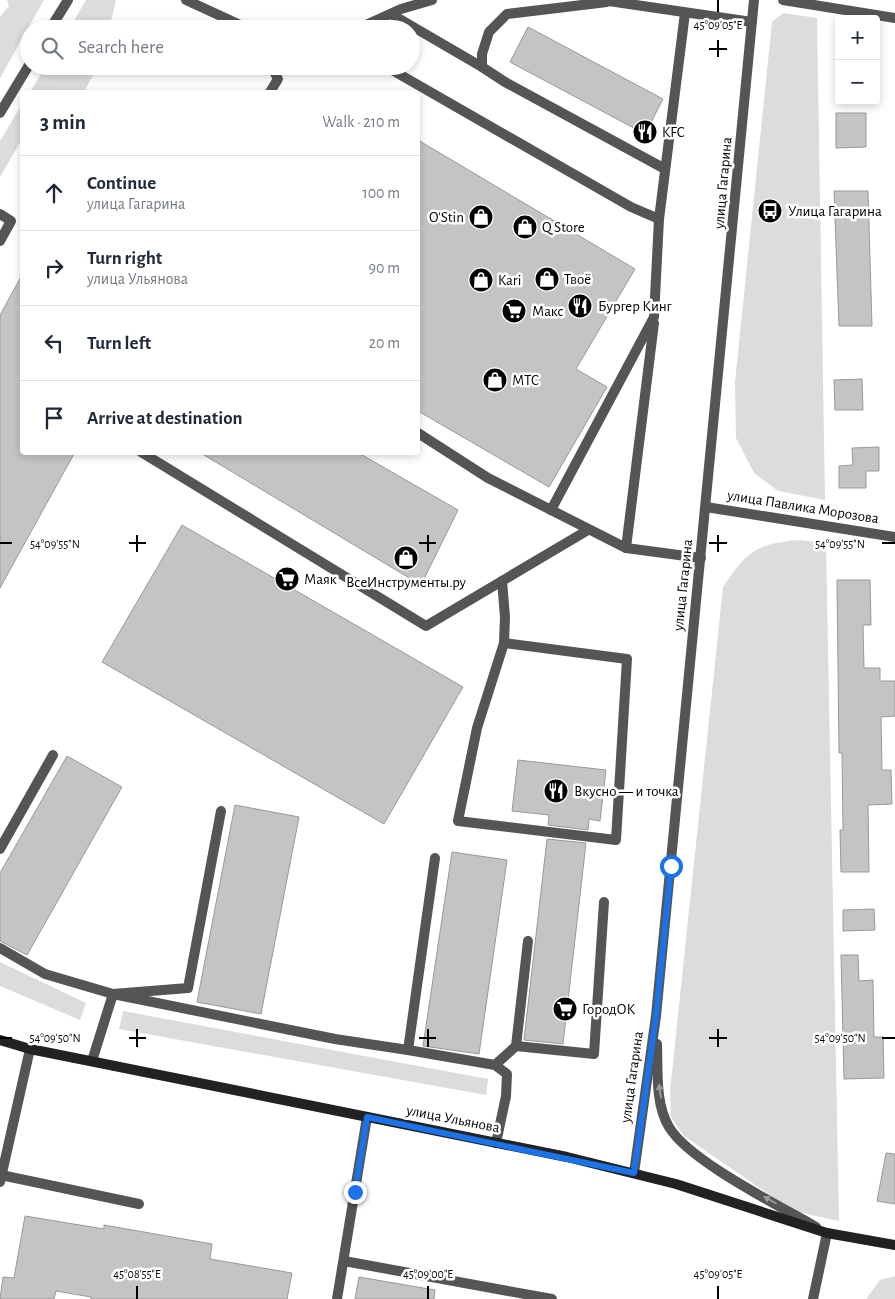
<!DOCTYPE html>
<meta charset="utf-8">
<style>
body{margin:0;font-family:"Alegreya Sans",sans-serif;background:#f2f2f3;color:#1f2937}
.controls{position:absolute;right:15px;top:15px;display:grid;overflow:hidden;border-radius:5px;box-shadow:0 2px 8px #0003}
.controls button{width:45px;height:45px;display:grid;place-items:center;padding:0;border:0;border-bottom:1px solid #e0e1e3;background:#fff;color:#1f2937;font:25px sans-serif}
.stop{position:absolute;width:15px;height:15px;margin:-11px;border:4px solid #1a73e8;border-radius:50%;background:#fff}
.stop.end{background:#1a73e8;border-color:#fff;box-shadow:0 1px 5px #0008}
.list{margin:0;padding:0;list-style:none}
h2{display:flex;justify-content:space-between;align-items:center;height:65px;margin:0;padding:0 20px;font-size:21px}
h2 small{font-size:16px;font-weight:400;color:#747a83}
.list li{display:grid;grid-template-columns:32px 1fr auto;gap:15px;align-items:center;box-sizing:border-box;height:75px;padding:0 20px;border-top:1px solid #e0e1e3}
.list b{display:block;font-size:19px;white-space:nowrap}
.list p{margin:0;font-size:16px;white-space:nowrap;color:#747a83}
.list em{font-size:16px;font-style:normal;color:#747a83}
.icon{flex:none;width:28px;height:28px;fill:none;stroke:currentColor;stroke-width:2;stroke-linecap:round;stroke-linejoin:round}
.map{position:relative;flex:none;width:895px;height:1299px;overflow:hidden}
.search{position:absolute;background:#fff;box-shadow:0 2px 8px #0003;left:20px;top:20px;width:400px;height:55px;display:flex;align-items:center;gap:12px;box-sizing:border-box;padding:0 18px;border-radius:28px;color:#747a83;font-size:19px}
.panel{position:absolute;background:#fff;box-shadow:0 2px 8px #0003;left:20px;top:90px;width:400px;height:365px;border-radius:5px}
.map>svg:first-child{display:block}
.green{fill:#dcdcdc}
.building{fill:#c4c4c4;stroke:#999}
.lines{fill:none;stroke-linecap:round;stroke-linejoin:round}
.service{stroke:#555;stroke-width:10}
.minor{stroke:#555;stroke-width:10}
.tertiary{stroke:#555;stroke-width:10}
.secondary{stroke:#222;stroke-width:10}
.oneway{fill:#999}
.route{stroke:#1a73e8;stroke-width:6}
.ticks{fill:none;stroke:#000;stroke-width:2}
.labels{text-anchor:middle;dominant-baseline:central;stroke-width:5;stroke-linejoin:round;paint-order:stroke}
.poi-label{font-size:15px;fill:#000;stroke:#fff;text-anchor:start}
.street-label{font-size:15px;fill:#000;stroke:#fff}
.ticks-label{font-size:12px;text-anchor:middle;fill:#000;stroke:#fff;stroke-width:5;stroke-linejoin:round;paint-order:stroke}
</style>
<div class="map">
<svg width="895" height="1299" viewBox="0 0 895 1299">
<rect width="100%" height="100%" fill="#fff"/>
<!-- green -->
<g class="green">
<path d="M7,0H44L0,78V17L9,6Z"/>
<path d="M86,0H116L109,29H69Z"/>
<path d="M783,13L817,18L825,500L778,491L754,473L736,438L735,382L772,22Z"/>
<path d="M46,66H98L84,92H30Z"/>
<path d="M22,104V139L0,177V141Z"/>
<path d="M798,540L826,543L839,1221L793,1211L684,1136L671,1117L670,1091L723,587C746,552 756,544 798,540Z"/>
<path d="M0,962L86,1003L80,1020L0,986Z"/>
<path d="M123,1011L488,1079L486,1095L119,1029Z"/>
<path d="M895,1276V1299H866L880,1280Z"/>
</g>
<!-- building -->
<g class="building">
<path d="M528,27L663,99L645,134L510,62Z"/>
<path d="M836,113H866V147L836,148Z"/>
<path d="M418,140L635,269L576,369L607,387L549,487L418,411Z"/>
<path d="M834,191H868L872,326H839Z"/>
<path d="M22,275V452H75L0,588V315Z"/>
<path d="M862,379L863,410H835L834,380Z"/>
<path d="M879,447V471H866V488H839V466L853,465L852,448Z"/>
<path d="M199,452H357L458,510L421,585Z"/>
<path d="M182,525L463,687L384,824L102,662Z"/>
<path d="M837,580H870L871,625H863L864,668H880V681H895V716L881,717L882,770H891L892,804L868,805L869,872H841L840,830H843L842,753H839Z"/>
<path d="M67,756L122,787L27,955L0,941V873Z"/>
<path d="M518,760L606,770L600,821L589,819L588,830L548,825L549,815L512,811Z"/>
<path d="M235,805L299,817L261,1014L197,1002Z"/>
<path d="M547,839L586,843L563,1044L524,1040Z"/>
<path d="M452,852L507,860L479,1054L423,1046Z"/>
<path d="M874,909L875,930L843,931V910Z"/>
<path d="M841,955H858L859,981L873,980L874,1037H883L884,1078L844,1079Z"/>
<path d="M886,1153L895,1154V1204L877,1201Z"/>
<path d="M25,1216L104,1229V1225L212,1244L210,1259L292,1273L287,1299H91V1297L56,1291L54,1299H0L3,1277L14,1278Z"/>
<path d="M359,1277L435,1290L434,1299H355Z"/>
</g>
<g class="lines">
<!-- service -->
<g class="service">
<path d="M186,0L249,29"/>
<path d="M602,0L752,22"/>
<path d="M607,2L507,14L489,32L482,54V67L505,82L665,169"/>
<path d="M391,14L482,67"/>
<path d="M357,29L401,9L432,0"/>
<path d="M385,66L631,207L659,219"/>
<path d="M270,92L278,79L271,66"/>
<path d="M0,214L11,221L0,241"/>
<path d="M418,433L488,478L626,548L701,558"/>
<path d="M141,452L426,626L588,530"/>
<path d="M551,510L654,317L659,219L685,13"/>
<path d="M626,548L654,323"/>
<path d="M502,581L505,617L504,643L477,728L458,821L616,840L627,659L504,643"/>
<path d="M0,849L53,755"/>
<path d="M435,858L408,1050L495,1065L507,1074L506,1096L496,1143"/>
<path d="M0,948L45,974L113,994L335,1039L408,1050"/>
<path d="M516,1046L594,1054L604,902"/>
<path d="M92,1061L113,994L188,988L221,811"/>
<path d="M495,1065L516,1046L528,941"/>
<path d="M1,1175L139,1204"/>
<path d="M0,1182L30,1049"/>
<path d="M344,1261L552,1299"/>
<path d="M337,1299L367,1117"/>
<path d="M813,1299L827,1233"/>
</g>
<!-- minor -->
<g class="minor">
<path d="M783,0L895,18"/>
<path d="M50,29L68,0"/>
<path d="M0,113L29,65"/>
</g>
<!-- tertiary -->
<g class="tertiary">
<path d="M706,507L895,537"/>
<path d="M657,1044C658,1070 655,1104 669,1127C689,1161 780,1206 816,1227"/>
<path d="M634,1173L656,1016L754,0"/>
</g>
<!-- secondary -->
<path class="secondary" d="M0,1040L30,1049L567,1157L676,1184L827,1233L895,1245"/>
</g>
<!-- one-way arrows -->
<defs><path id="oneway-solid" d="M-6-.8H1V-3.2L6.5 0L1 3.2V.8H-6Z" transform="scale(1.25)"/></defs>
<g class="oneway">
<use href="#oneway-solid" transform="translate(660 1091) rotate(-98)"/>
<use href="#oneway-solid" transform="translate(770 1200) rotate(-150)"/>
</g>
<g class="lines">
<!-- route -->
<path class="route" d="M355,1192L367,1117L634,1173L656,1016L671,866"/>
</g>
<!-- ticks -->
<path class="ticks" d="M718,0V12M718,40V57M709,49H727M137,535V552M428,535V552M718,535V552M0,543H12M129,543H146M419,543H436M709,543H727M882,543H895M137,1029V1047M428,1029V1047M718,1029V1047M0,1038H12M129,1038H146M419,1038H436M709,1038H727M882,1038H895M137,1286V1299M428,1286V1299M718,1286V1299"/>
<!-- icons -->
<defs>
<symbol id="restaurant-disc" viewBox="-11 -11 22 22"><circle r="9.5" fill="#000" stroke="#fff"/><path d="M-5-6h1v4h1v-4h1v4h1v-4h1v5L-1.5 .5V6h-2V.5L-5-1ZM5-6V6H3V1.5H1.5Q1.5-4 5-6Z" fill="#fff"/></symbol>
<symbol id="bus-disc" viewBox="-11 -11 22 22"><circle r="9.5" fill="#000" stroke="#fff"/><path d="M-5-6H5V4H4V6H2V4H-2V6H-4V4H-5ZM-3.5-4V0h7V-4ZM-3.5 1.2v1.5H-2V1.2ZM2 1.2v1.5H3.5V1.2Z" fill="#fff"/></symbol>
<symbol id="shop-disc" viewBox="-11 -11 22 22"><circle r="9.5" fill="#000" stroke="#fff"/><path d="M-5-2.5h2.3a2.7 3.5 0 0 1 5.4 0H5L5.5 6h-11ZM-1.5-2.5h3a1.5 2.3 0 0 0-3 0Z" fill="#fff"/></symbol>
<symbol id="supermarket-disc" viewBox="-11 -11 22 22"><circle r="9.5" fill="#000" stroke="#fff"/><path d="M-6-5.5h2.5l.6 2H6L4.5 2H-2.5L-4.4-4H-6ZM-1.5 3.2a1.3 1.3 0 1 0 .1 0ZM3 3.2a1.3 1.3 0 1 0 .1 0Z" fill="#fff"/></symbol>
</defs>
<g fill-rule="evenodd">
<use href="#restaurant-disc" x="631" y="118" width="28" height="28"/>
<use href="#bus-disc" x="756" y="197" width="28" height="28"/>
<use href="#shop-disc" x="467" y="203" width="28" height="28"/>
<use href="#shop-disc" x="511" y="213" width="28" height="28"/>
<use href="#shop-disc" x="533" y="265" width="28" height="28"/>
<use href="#shop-disc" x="467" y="266" width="28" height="28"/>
<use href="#restaurant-disc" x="566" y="292" width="28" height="28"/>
<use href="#supermarket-disc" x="500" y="297" width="28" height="28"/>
<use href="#shop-disc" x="481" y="366" width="28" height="28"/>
<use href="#shop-disc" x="392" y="544" width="28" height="28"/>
<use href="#supermarket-disc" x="273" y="565" width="28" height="28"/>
<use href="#restaurant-disc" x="542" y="777" width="28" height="28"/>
<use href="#supermarket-disc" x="551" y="995" width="28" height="28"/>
</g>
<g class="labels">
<!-- poi labels -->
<g class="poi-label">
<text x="662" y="132">KFC</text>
<text x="788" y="211">Улица Гагарина</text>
<text x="464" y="217" text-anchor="end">O'Stin</text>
<text x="542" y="227">Q Store</text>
<text x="564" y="279">Твоё</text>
<text x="498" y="280">Kari</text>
<text x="598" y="306">Бургер Кинг</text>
<text x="532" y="311">Макс</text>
<text x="512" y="380">МТС</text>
<text x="304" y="579">Маяк</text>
<text x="406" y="582" text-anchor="middle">ВсеИнструменты.ру</text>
<text x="574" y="791">Вкусно — и точка</text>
<text x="582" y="1009">ГородОК</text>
</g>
<!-- street labels -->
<g class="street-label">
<text transform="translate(723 183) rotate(-85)">улица Гагарина</text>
<text transform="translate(803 507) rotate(9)">улица Павлика Морозова</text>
<text transform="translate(683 585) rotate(-84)">улица Гагарина</text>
<text transform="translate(632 1077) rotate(-82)">улица Гагарина</text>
<text transform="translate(453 1119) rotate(11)">улица Ульянова</text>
</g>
</g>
<g class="ticks-label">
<text x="718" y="29">45°09'05"E</text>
<text x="55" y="548">54°09'55"N</text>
<text x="840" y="548">54°09'55"N</text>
<text x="55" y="1042">54°09'50"N</text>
<text x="840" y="1042">54°09'50"N</text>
<text x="137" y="1278">45°08'55"E</text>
<text x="428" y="1278">45°09'00"E</text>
<text x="718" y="1278">45°09'05"E</text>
</g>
</svg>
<div class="controls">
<button>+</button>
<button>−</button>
</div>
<div class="stop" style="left:671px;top:866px"></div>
<div class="stop end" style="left:355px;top:1192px"></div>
<div class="search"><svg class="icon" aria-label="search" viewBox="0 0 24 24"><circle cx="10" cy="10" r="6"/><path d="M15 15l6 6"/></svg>Search here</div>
<section class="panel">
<h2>3 min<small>Walk · 210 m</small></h2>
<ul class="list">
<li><svg class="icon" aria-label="ahead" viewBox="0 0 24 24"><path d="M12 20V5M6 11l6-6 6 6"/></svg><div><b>Continue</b><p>улица Гагарина</p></div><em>100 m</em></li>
<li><svg class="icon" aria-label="right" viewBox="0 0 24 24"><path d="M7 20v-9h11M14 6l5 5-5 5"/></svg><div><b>Turn right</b><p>улица Ульянова</p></div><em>90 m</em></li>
<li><svg class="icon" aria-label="left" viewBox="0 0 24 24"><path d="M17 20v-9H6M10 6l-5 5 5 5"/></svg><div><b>Turn left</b></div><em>20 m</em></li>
<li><svg class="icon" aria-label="arrive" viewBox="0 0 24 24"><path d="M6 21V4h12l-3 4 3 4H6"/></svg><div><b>Arrive at destination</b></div></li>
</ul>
</section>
</div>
